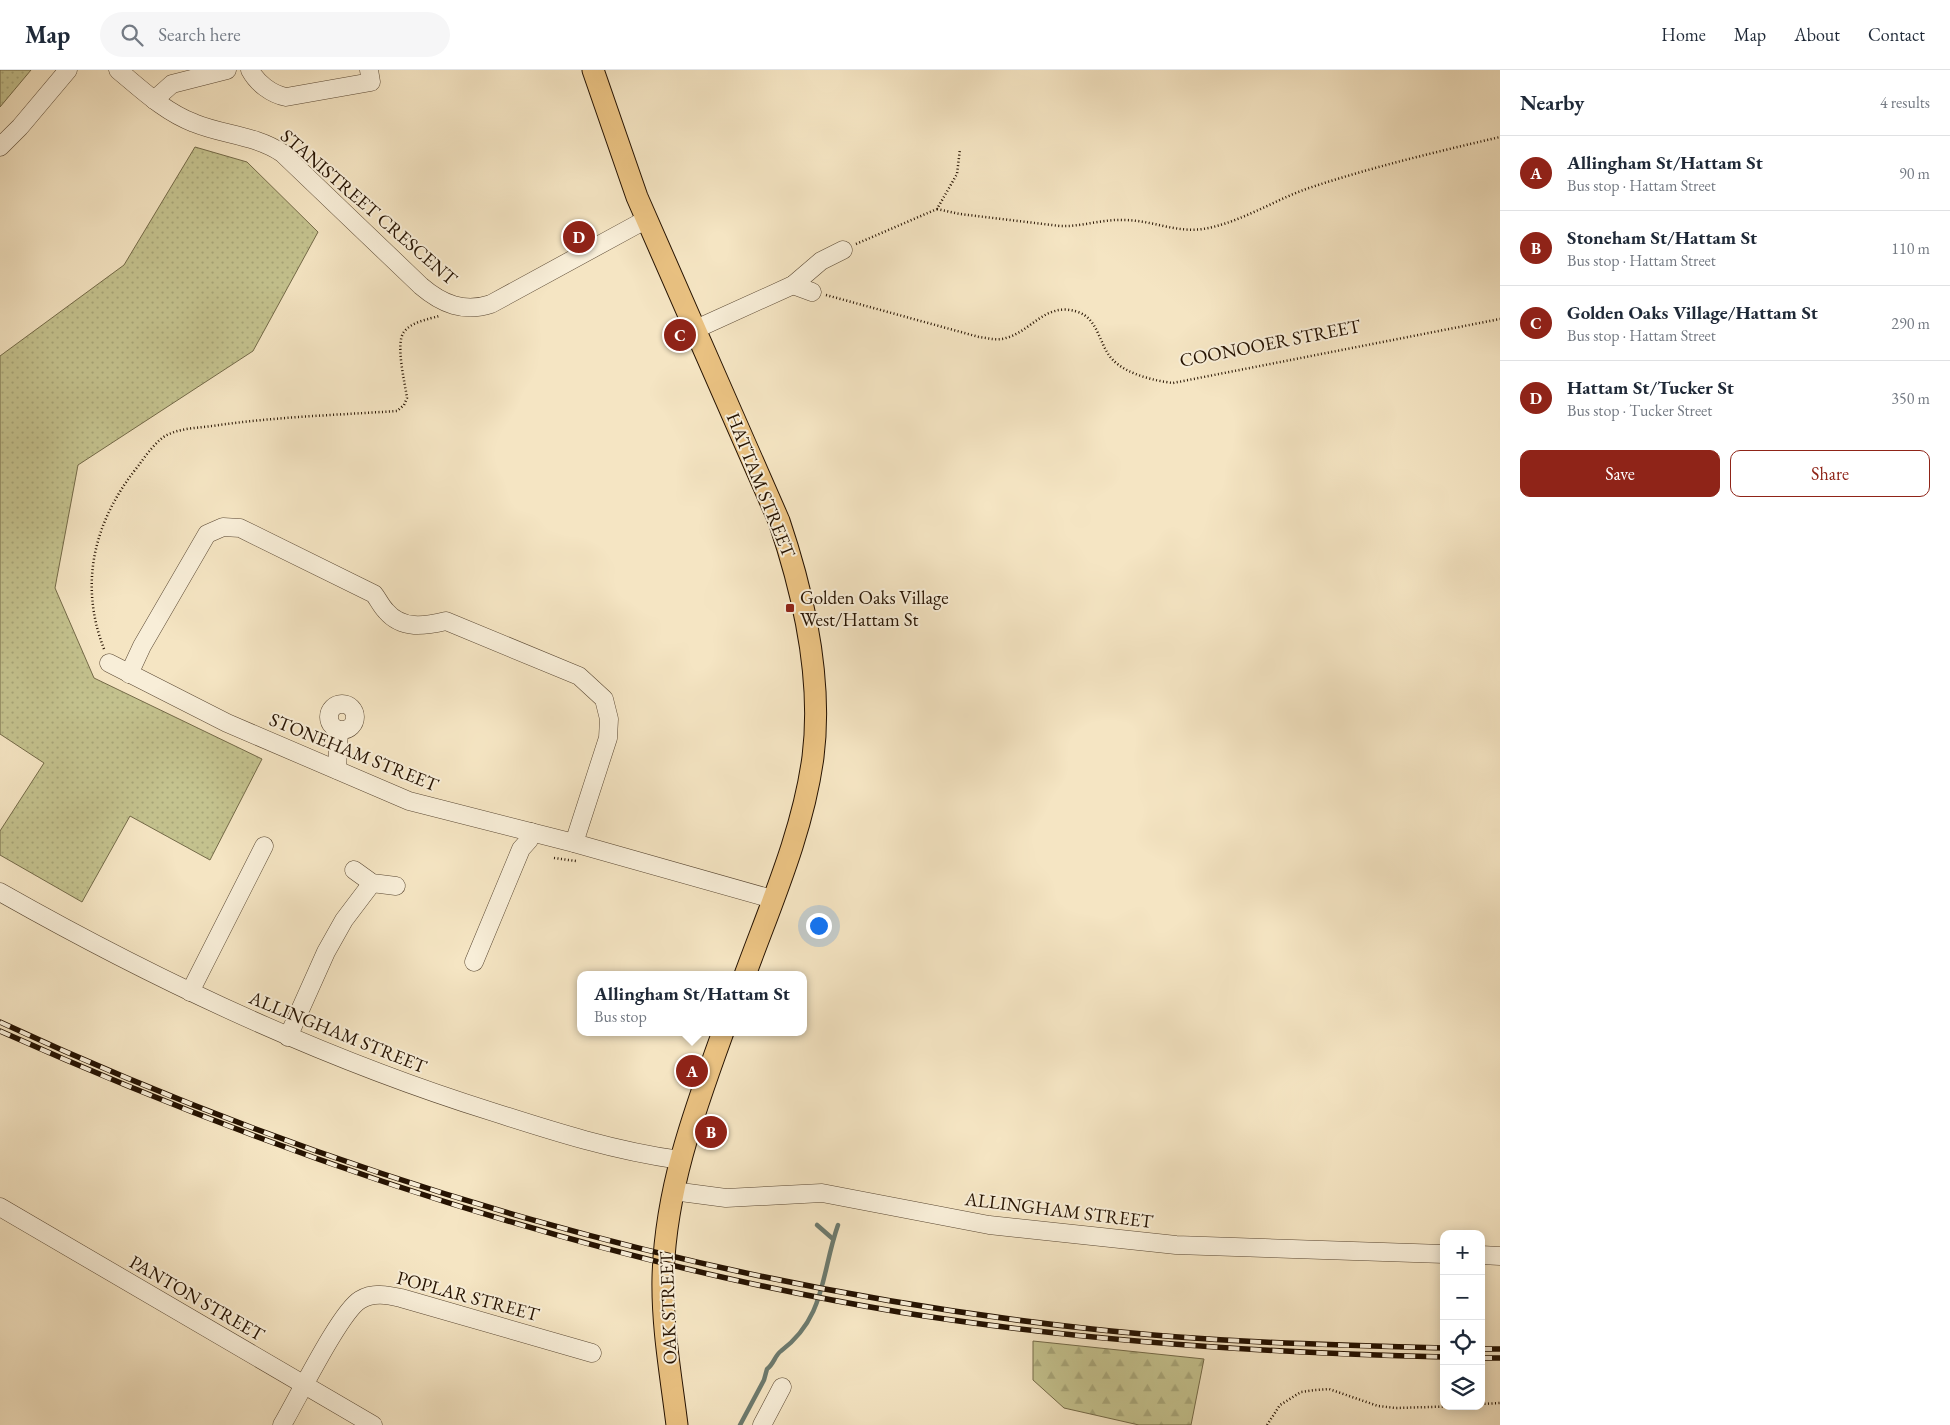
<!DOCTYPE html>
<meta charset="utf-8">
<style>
body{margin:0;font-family:"EB Garamond",serif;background:#f6f6f7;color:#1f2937}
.controls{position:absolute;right:15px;bottom:15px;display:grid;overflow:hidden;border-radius:10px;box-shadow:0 2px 12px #0003}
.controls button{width:45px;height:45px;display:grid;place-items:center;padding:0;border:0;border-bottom:1px solid #e0e1e3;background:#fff;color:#1f2937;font:25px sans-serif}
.you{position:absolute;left:818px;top:855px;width:18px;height:18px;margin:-12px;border:4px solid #fff;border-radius:50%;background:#1a73e8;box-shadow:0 0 0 8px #1a73e833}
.badge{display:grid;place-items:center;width:32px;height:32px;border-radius:50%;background:#8f2418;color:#fff;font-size:16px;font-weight:700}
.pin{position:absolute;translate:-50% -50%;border:2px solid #fff;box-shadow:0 1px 5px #0006}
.popup{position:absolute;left:577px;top:901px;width:230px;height:65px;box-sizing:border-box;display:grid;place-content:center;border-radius:10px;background:#fff;filter:drop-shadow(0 1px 4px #0005);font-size:16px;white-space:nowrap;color:#747a83}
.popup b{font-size:19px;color:#1f2937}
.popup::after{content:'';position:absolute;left:50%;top:100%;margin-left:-10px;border:10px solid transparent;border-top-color:#fff}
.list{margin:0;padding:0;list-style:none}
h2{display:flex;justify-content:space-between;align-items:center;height:65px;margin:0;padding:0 20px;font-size:21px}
h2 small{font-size:16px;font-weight:400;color:#747a83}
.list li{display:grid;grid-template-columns:32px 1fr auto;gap:15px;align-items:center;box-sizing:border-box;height:75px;padding:0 20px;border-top:1px solid #e0e1e3}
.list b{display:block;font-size:19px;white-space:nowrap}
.list p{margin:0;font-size:16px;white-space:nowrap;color:#747a83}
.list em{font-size:16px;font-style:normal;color:#747a83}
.actions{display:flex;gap:10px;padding:15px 20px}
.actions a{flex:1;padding:11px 0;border:1px solid #8f2418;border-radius:10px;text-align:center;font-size:18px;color:#8f2418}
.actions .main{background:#8f2418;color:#fff}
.icon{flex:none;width:28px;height:28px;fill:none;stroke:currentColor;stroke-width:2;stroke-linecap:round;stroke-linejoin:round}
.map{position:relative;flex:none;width:1500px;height:1355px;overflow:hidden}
header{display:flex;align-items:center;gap:30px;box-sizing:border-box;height:70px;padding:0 25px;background:#fff;border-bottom:1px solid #e0e1e3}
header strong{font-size:24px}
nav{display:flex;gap:28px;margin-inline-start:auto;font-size:18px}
.search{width:350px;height:45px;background:#f6f6f7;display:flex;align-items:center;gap:12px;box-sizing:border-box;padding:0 18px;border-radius:28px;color:#747a83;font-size:19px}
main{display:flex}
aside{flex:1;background:#fff}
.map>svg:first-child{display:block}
.grass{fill:url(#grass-dots);stroke:#746a48}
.forest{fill:url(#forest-firs);stroke:#746a48}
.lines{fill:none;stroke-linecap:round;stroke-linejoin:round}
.stream{stroke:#6c7a6e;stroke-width:4.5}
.minor-casing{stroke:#594732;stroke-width:19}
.major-casing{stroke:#251201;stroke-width:23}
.path{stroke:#251201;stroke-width:2.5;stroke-dasharray:1 2.5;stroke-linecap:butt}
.minor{stroke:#f8eed8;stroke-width:18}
.major{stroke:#eac282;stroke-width:21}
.rail-casing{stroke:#251201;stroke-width:5.5}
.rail{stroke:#f8eed8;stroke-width:4;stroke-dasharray:11;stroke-linecap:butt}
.poi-dot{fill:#8f2418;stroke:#f8eed8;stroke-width:2}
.labels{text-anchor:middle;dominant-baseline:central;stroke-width:4;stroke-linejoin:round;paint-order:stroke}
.street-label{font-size:19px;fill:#251201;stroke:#f8eed8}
.poi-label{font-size:19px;fill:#251201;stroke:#f8eed8;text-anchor:start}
</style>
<header>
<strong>Map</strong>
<div class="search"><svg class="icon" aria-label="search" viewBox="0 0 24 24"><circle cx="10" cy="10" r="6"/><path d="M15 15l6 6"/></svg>Search here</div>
<nav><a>Home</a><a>Map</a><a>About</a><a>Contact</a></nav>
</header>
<main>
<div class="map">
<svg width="1500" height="1355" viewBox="0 0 1500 1355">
<defs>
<pattern id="grass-dots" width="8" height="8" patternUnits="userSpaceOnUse" patternTransform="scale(1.25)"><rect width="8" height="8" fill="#c4c28e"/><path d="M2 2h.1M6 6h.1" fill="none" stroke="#a8a679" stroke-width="1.8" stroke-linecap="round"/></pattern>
<pattern id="forest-firs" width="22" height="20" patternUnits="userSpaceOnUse" patternTransform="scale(1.25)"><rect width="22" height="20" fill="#c4c28e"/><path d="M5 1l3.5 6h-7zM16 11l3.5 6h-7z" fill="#a8a679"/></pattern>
</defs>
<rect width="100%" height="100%" fill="#f5e5c3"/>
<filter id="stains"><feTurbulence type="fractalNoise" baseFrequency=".004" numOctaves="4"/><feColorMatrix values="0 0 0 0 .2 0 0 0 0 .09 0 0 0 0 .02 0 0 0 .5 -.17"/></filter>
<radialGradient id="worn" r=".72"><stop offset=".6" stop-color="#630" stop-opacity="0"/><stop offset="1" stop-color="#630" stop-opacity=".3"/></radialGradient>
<!-- grass -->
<g class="grass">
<path d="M0,0H31L0,37Z"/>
<path d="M195,77L247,92L318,162L253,281L78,395L55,518L94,608L262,689L210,790L130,746L82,832L0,785V761L44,693L0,664V286L124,195Z"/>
</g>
<!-- forest -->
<path class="forest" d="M1033,1271L1204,1289L1191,1355H1139L1064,1338L1033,1310Z"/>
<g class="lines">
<!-- stream -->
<g class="stream">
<path d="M817,1155L833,1169"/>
<path d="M740,1355L764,1310L767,1299C774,1294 775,1285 781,1281C826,1247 821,1203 838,1155"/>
</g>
<defs>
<g id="minor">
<path d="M118,0C142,20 165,42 194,53C223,65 255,65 282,83L421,216C442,234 464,243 491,234L647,149"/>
<path d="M250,0C257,13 271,24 286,27L371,12L369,0"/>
<path d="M154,30L172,14L227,0"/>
<path d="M0,77L20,57L68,0"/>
<path d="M793,215L812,222"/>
<path d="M696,259L793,215L821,191L843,180"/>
<path d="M109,593L227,653L409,731L574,773L772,829"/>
<path d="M129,604L142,576L207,464L223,457L240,458L374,524C378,529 381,536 386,541C402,560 425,556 446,551L579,606L604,629L609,649L608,668L574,773"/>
<circle cx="342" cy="647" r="13"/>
<path d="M337,700L339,660"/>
<path d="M354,800L372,813L396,816"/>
<path d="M0,822C157,911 320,988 493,1042C555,1062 615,1081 680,1090"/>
<path d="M474,892L521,779L529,770L531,762"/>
<path d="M190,922L264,776"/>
<path d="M288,967L326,882L344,850L372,813"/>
<path d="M673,1121L726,1128L822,1123L989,1155L1176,1175L1444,1184"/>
<path d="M0,1137L373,1355"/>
<path d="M1481,1185L1500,1186"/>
<path d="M282,1355C297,1330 340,1242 360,1230C373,1222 388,1225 401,1228L592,1283"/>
<path d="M762,1355L782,1317"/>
</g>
<g id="major">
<path d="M593,0L637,127L779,451C804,525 823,608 813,687C803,762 771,834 745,905"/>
<path d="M677,1355C671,1306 662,1257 663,1208C665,1121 694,1042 723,962"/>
</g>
</defs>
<!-- minor casing -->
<use href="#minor" class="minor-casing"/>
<!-- major casing -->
<use href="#major" class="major-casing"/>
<!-- path -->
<g class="path">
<path d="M937,139L960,144L1060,156C1081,157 1102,149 1124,150C1151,150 1176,163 1203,159C1240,153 1274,130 1309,118C1372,97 1436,82 1500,67"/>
<path d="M856,174L937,139L957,104L960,79"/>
<path d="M826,225L979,267C988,268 997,271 1006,268C1032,261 1046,231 1078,242C1099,249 1099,276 1113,290C1126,304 1155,311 1173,313L1500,249"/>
<path d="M104,579C78,512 95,449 139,395C146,385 157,370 167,365C181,358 197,358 212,356C273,347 336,345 397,341L404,335L407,328C405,313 395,273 404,262C411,252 429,249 439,246"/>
<path d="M554,788L576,791"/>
<path d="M1481,1334L1500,1333"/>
<path d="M1267,1355L1280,1335L1301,1322L1315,1320L1329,1319L1378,1336L1396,1338L1463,1336"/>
</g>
<!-- minor -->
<use href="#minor" class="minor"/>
<!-- major -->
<use href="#major" class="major"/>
<defs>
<g id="rail">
<path d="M0,952C345,1112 714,1218 1092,1259C1209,1272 1326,1275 1444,1278"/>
<path d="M0,961C288,1090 587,1190 899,1242C1079,1271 1261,1283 1444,1287"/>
<path d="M1481,1279H1500"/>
<path d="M1481,1288H1500"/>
</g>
</defs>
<!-- rail casing -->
<use href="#rail" class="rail-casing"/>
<!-- rail -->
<use href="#rail" class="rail"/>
</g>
<!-- markers -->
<rect class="poi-dot" x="785" y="533" width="10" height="10" rx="2.5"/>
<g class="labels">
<!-- street labels -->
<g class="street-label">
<text transform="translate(369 137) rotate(41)">STANISTREET CRESCENT</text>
<text transform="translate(1270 273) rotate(-11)">COONOOER STREET</text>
<text transform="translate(761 415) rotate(68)">HATTAM STREET</text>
<text transform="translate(354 682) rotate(22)">STONEHAM STREET</text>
<text transform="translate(338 962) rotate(22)">ALLINGHAM STREET</text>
<text transform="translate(1059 1140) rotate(7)">ALLINGHAM STREET</text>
<text transform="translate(468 1226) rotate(15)">POPLAR STREET</text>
<text transform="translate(197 1228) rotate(30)">PANTON STREET</text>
<text transform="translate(668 1238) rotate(-92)">OAK STREET</text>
</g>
<!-- poi labels -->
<g class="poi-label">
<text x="800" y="527">Golden Oaks Village<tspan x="800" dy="22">West/Hattam St</tspan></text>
</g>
</g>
<rect width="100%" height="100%" filter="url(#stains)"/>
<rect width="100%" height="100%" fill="url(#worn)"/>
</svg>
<div class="controls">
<button>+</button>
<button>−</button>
<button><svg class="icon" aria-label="locate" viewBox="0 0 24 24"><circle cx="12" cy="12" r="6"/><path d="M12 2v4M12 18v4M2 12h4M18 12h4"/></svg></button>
<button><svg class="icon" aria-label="layers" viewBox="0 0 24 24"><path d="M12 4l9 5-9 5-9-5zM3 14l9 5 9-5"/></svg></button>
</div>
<div class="you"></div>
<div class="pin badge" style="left:692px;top:1001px">A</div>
<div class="popup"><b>Allingham St/Hattam St</b>Bus stop</div>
<div class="pin badge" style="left:711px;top:1062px">B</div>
<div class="pin badge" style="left:680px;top:265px">C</div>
<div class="pin badge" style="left:579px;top:167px">D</div>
</div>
<aside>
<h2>Nearby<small>4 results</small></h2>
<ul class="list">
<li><span class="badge">A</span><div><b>Allingham St/Hattam St</b><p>Bus stop · Hattam Street</p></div><em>90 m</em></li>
<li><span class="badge">B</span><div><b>Stoneham St/Hattam St</b><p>Bus stop · Hattam Street</p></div><em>110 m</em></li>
<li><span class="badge">C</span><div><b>Golden Oaks Village/Hattam St</b><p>Bus stop · Hattam Street</p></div><em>290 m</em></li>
<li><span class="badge">D</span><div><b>Hattam St/Tucker St</b><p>Bus stop · Tucker Street</p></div><em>350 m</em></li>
</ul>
<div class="actions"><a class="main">Save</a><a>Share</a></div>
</aside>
</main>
